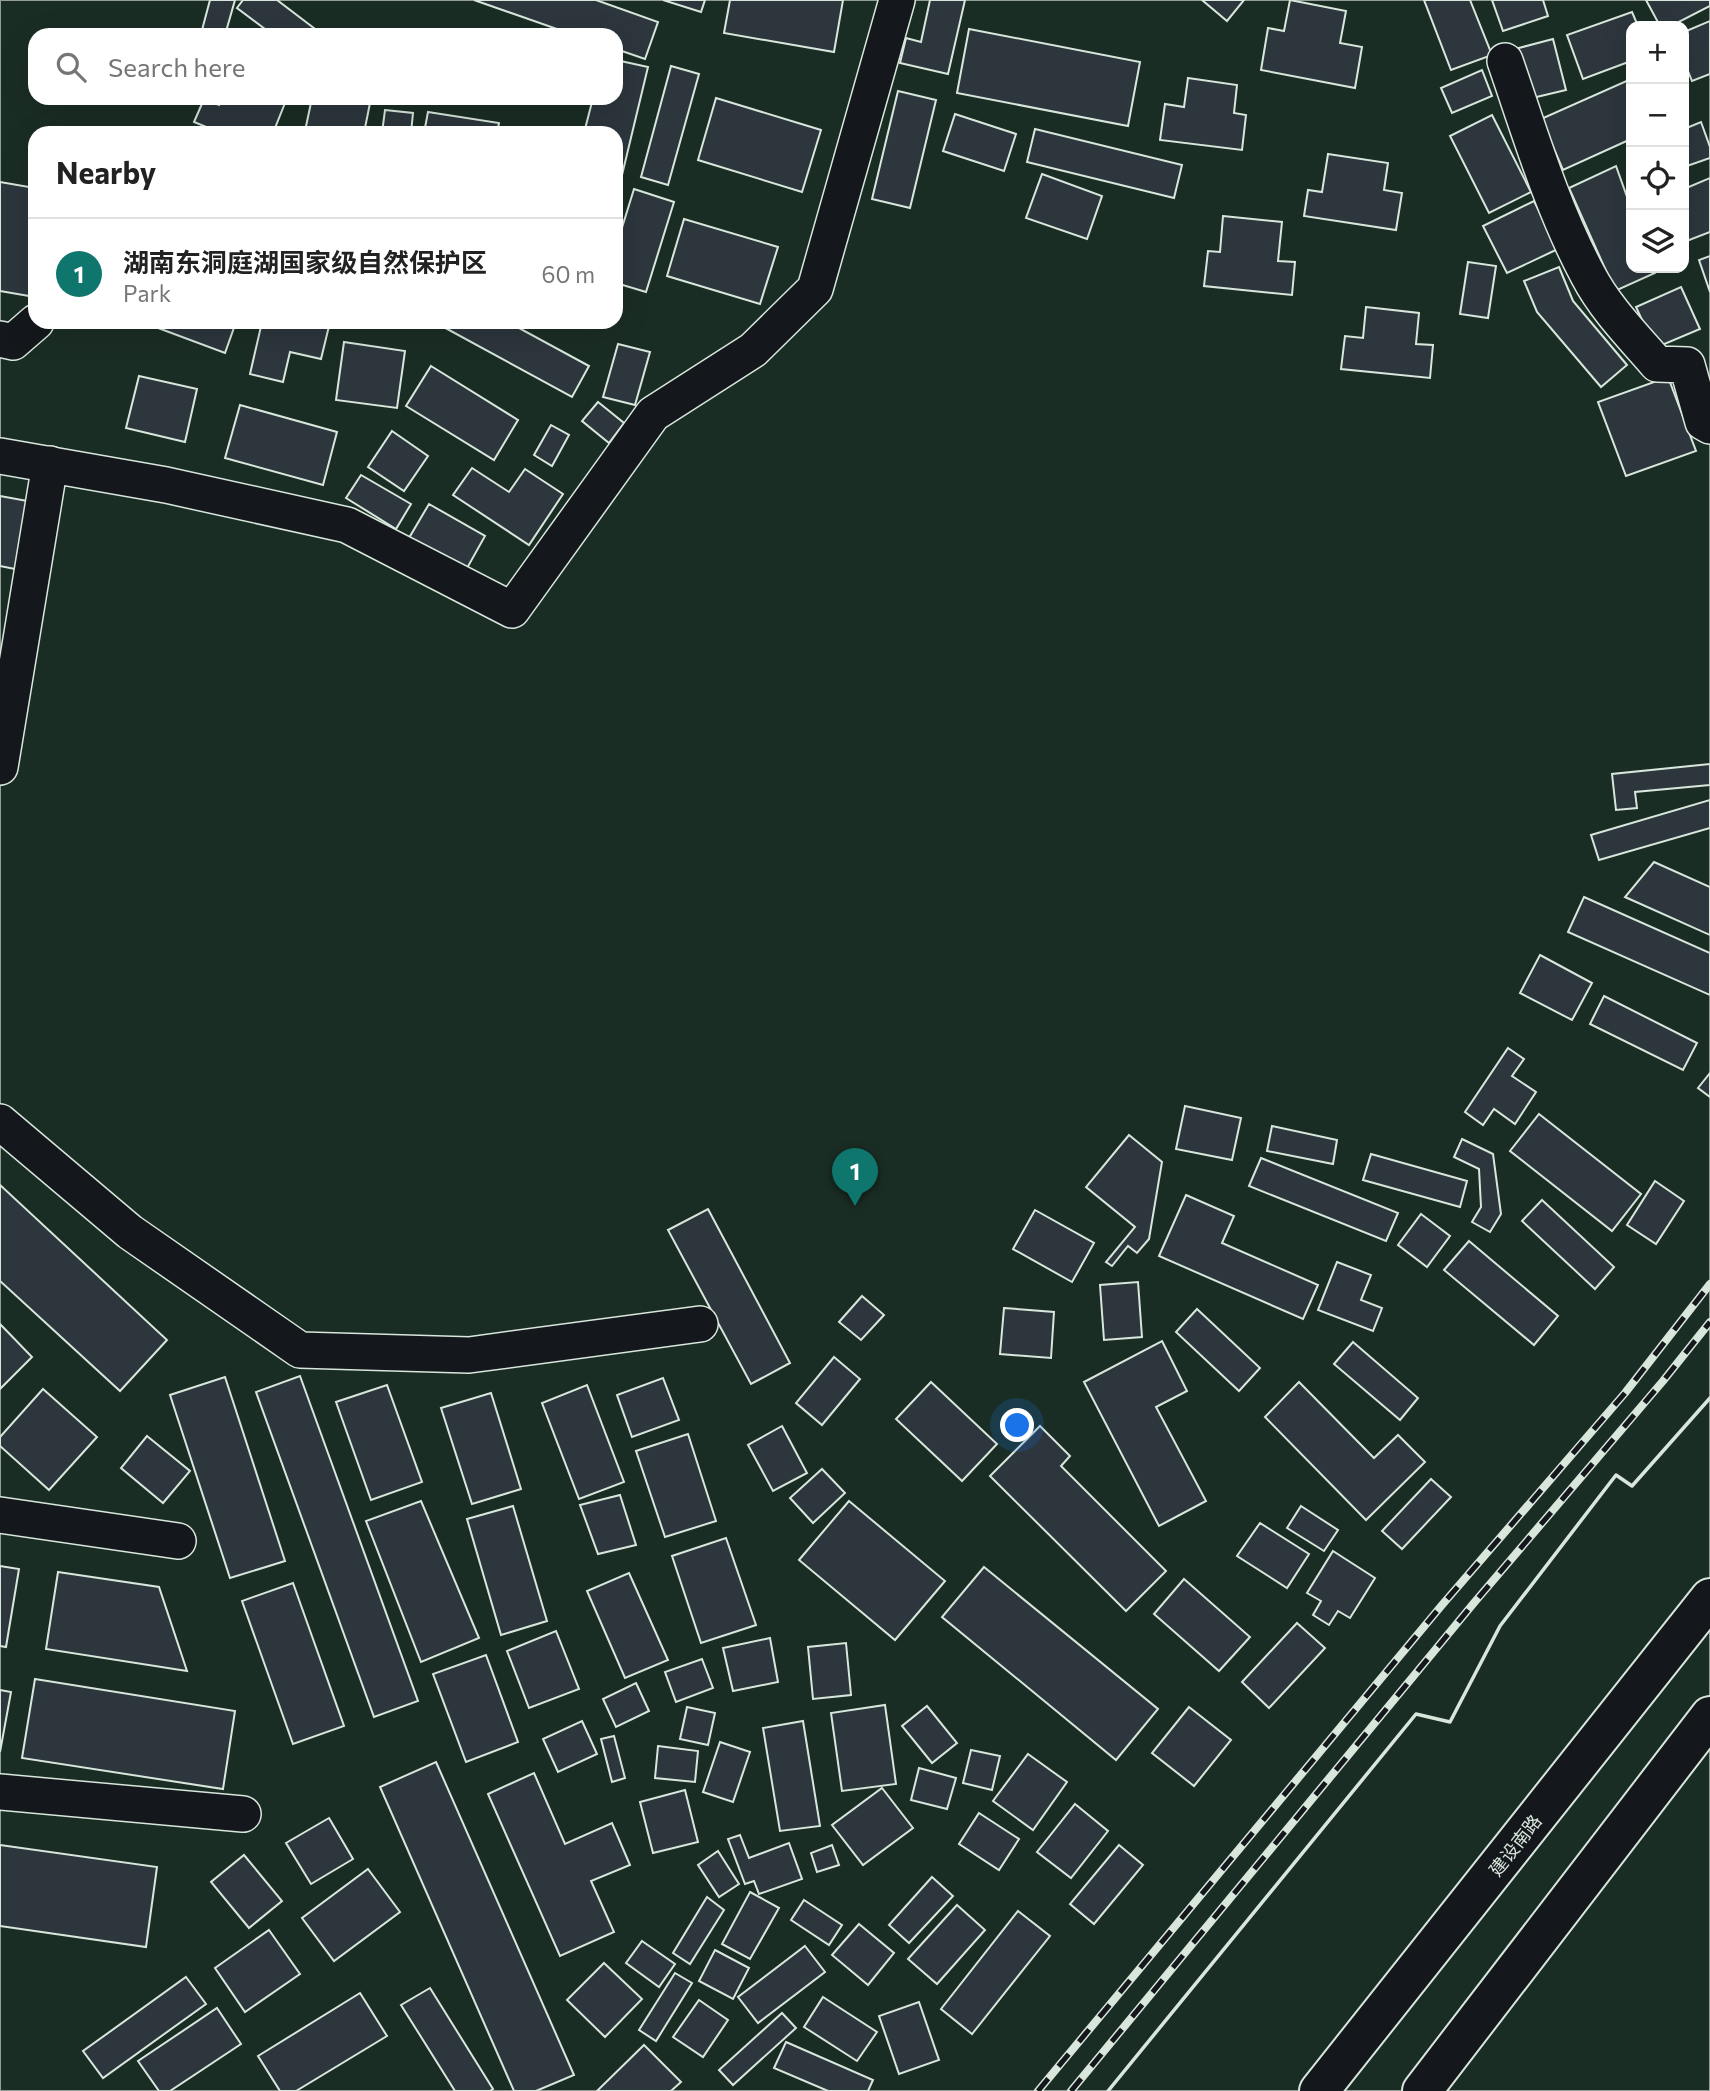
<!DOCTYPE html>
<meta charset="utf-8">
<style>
body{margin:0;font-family:Commissioner,"Noto Sans SC",sans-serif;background:#f2f2f2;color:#222}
.controls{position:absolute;right:21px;top:21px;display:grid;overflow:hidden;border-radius:14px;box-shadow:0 7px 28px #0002}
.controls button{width:63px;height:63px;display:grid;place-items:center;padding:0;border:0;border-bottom:2px solid #e0e0e0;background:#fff;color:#222;font:35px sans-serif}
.you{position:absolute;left:1018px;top:1426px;width:24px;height:24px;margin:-18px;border:5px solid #fff;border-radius:50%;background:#1a73e8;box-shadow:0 0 0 10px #1a73e833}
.badge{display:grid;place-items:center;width:46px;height:46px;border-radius:50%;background:#0f766e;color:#fff;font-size:23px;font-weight:700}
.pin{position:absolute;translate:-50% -58px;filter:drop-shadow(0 2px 4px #0008)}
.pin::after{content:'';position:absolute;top:37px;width:24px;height:21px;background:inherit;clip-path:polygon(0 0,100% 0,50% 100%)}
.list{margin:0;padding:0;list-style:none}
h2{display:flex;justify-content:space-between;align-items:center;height:91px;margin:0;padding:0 28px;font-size:30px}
h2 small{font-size:23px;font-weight:400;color:#767676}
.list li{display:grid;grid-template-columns:46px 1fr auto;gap:21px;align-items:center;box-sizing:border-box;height:112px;padding:0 28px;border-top:2px solid #e0e0e0}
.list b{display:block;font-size:26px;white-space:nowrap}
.list p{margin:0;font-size:23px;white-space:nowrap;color:#767676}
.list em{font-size:23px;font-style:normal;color:#767676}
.icon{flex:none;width:38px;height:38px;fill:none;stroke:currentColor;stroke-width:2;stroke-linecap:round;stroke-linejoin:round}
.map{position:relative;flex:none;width:1710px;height:2091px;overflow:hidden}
.search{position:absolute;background:#fff;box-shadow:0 7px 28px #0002;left:28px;top:28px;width:595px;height:77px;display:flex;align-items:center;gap:18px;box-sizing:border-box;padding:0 24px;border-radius:21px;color:#767676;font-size:26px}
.panel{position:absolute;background:#fff;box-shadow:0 7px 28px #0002;left:28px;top:126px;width:595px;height:203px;border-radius:21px}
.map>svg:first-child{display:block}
.green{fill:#1a2d24;stroke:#939e99;stroke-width:2;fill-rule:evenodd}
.building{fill:#2c363c;stroke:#d8e6dc;stroke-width:2}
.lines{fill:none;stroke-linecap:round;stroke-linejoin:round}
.minor-casing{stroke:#d8e6dc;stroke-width:38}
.major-casing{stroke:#d8e6dc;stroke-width:42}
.minor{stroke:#14181c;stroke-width:35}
.major{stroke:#14181c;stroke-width:38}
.rail-casing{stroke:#d8e6dc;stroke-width:8}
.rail{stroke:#14181c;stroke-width:5;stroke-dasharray:16;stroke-linecap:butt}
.wall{stroke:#d8e6dc;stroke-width:3.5}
.labels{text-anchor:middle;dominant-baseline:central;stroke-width:5;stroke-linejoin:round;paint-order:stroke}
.street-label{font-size:18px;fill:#d8e6dc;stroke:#14181c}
</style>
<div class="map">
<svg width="1710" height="2091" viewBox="0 0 1710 2091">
<rect width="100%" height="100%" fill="#14181c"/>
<!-- green -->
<path class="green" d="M0,0H1710V2091H0ZM1631,26H1684V268H1631ZM35,35H616V98H35ZM35,133H616V322H35Z"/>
<!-- building -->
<g class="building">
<path d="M210,0H235L225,35L202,30Z"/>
<path d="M243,0H277L323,35H273L237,8Z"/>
<path d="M474,0H596L658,22L645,59L616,49V35H574Z"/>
<path d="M663,0H705L701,12Z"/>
<path d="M730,0H843L834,52L724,33Z"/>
<path d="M930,0H965L948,74L900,63L906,38L921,42Z"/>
<path d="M1202,0H1244L1227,21Z"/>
<path d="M1290,0L1346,11L1340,43L1362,47L1355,88L1261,70L1268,28L1284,31Z"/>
<path d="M1424,0H1470L1492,55L1451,70Z"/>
<path d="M1492,0H1543L1548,16L1503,31Z"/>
<path d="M1646,0H1710V6L1671,26H1660Z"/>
<path d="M1632,12L1638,26H1631V61L1583,79L1567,35Z"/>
<path d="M1710,21V74L1692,81L1684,61V32Z"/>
<path d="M969,29L1140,62L1128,126L957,93Z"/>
<path d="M1553,39L1566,90L1528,99L1515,49Z"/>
<path d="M616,60L648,67L616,200V133H584L593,98H616Z"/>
<path d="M671,66L699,74L668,185L641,177Z"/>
<path d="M1482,70L1492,96L1452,113L1441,88Z"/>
<path d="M1188,78L1237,85L1234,113L1246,115L1242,150L1160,140L1165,104L1184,107Z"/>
<path d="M1631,79V139L1563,170L1541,119Z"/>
<path d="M898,91L936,100L910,208L872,199Z"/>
<path d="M221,98H287L273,133H221L194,122L204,99L219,105Z"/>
<path d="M312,98H371L364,133L305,131Z"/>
<path d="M716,98L821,130L802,192L698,160Z"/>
<path d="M385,110L413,113L411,133H382Z"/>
<path d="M428,112L499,123L497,133H424Z"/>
<path d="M955,114L1016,134L1004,171L943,151Z"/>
<path d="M1492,115L1531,192L1489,213L1450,136Z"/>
<path d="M1701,122L1710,147V158L1684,167V129Z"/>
<path d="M1035,129L1182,165L1174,198L1027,162Z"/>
<path d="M1328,154L1388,163L1384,190L1402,193L1396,230L1304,216L1308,190L1322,192Z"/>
<path d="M1616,166L1631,208V268H1654L1655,273L1615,291L1569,188Z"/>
<path d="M1042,174L1102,196L1087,239L1026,218Z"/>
<path d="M1710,178V232L1684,242V189Z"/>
<path d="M0,182L35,188V297L0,291Z"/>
<path d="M634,189L674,202L646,292L616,283V247Z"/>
<path d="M1534,201L1558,249L1507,273L1483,226Z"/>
<path d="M1223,216L1282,222L1278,261L1295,262L1292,295L1204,286L1208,251L1220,252Z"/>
<path d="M684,219L778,247L760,304L667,276Z"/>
<path d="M1710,256V292L1699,260Z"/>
<path d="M1468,262L1496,266L1488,318L1460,314Z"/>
<path d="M1559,267L1573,301L1627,365L1601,387L1537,312L1524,281Z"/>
<path d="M1681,287L1700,329L1655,348L1636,307Z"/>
<path d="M1366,307L1419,313L1416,344L1433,345L1430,378L1341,369L1345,336L1363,338Z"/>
<path d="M142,322H236L225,353Z"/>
<path d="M262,322H330L321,359L290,352L283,382L250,374Z"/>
<path d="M439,322H508L589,366L572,397L438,324Z"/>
<path d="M344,342L405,351L397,408L336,400Z"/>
<path d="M618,344L650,352L635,405L603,397Z"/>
<path d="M431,366L518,420L494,460L406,406Z"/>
<path d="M139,376L197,389L185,442L126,428Z"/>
<path d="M1668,377L1696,451L1626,476L1598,402Z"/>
<path d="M598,402L624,423L609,443L582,421Z"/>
<path d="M240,405L337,432L323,485L225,458Z"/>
<path d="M551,425L569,435L552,466L534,455Z"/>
<path d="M392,431L428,456L404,491L368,467Z"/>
<path d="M472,468L509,492L525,469L563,494L529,545L453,495Z"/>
<path d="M361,475L411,504L396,529L346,498Z"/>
<path d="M0,496L33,502L20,570L0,566Z"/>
<path d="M429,504L485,536L466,570L409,538Z"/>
<path d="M1710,764V785L1635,792L1637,808L1616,810L1612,774Z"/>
<path d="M1710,800V828L1599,860L1591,835Z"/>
<path d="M1654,862L1710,887V935L1625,897Z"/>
<path d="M1584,897L1710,953V995L1568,932Z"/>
<path d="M1540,955L1592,983L1572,1020L1520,993Z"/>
<path d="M1604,996L1697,1043L1683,1070L1590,1024Z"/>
<path d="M1508,1048L1524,1059L1512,1076L1536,1092L1515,1124L1494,1109L1483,1125L1465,1112Z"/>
<path d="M1710,1073V1097L1698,1088Z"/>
<path d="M1185,1106L1241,1118L1232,1160L1176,1149Z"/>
<path d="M1539,1114L1641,1194L1612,1231L1510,1151Z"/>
<path d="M1272,1126L1337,1140L1333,1164L1267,1151Z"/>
<path d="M1129,1135L1162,1162L1149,1239L1137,1253L1128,1246L1112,1266L1106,1262L1135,1227L1086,1187Z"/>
<path d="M1462,1139L1493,1154L1501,1214L1490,1232L1472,1222L1481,1207L1479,1169L1454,1157Z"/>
<path d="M1371,1154L1467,1181L1460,1207L1363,1180Z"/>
<path d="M1261,1158L1398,1213L1386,1241L1249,1186Z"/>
<path d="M1655,1181L1684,1201L1656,1244L1627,1225Z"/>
<path d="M0,1185L167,1340L120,1391L0,1281Z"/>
<path d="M1186,1195L1234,1216L1222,1243L1318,1285L1303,1319L1159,1256Z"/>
<path d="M1542,1200L1614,1267L1595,1289L1522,1221Z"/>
<path d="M708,1209L790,1363L751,1384L668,1230Z"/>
<path d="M1035,1210L1094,1243L1072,1282L1013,1249Z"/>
<path d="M1421,1214L1450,1236L1427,1267L1398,1245Z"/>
<path d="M1469,1241L1558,1316L1534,1345L1444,1270Z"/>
<path d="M1337,1262L1371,1275L1361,1300L1382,1308L1373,1331L1318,1310Z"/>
<path d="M1138,1282L1142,1337L1104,1340L1100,1285Z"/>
<path d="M862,1296L884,1315L861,1340L839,1322Z"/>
<path d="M1004,1308L1054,1312L1051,1358L1000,1354Z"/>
<path d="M1197,1309L1260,1368L1239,1391L1176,1332Z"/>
<path d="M0,1324L32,1357L0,1389Z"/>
<path d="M1162,1341L1187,1391L1156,1407L1206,1501L1159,1526L1084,1382Z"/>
<path d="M1353,1342L1418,1398L1400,1420L1334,1364Z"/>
<path d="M834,1357L860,1379L822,1425L796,1403Z"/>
<path d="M300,1376L418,1701L374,1717L256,1392Z"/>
<path d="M225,1377L285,1561L230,1578L170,1395Z"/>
<path d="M663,1378L679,1420L632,1437L617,1395Z"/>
<path d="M931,1382L997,1444L962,1481L896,1419Z"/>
<path d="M1299,1382L1374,1458L1398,1435L1425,1462L1366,1520L1265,1417Z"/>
<path d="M387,1385L422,1482L371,1500L336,1402Z"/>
<path d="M587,1385L624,1482L579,1499L542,1403Z"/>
<path d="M43,1389L97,1437L49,1490L0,1446V1437Z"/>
<path d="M491,1393L521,1489L472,1504L441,1408Z"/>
<path d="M782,1426L807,1473L773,1491L748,1445Z"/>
<path d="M1040,1426L1070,1456L1061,1466L1166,1571L1126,1611L990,1476Z"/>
<path d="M688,1434L716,1521L665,1537L636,1451Z"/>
<path d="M147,1436L190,1471L163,1503L121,1468Z"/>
<path d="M822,1469L845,1493L813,1523L790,1498Z"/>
<path d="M1431,1479L1451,1497L1402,1549L1382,1531Z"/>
<path d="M620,1495L636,1545L598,1554L580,1505Z"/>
<path d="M421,1501L479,1638L421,1662L366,1521Z"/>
<path d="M849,1501L945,1581L895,1640L799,1560Z"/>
<path d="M513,1506L547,1621L501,1635L467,1519Z"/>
<path d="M1301,1506L1338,1530L1324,1551L1287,1528Z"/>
<path d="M1260,1523L1309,1554L1287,1588L1237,1556Z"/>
<path d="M726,1538L756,1625L701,1643L672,1556Z"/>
<path d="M1333,1551L1375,1578L1350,1618L1338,1611L1329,1625L1313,1615L1321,1601L1307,1593Z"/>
<path d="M0,1566L19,1569L6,1647L0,1646Z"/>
<path d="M984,1567L1158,1709L1116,1760L942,1617Z"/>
<path d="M58,1572L159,1587L187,1671L46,1649Z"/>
<path d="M629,1573L668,1660L625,1678L587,1591Z"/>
<path d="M1184,1579L1250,1637L1219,1671L1154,1614Z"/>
<path d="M293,1583L344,1726L293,1744L242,1601Z"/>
<path d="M1297,1623L1325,1648L1269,1708L1242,1682Z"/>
<path d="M556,1631L579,1689L529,1708L507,1651Z"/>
<path d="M770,1638L778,1682L733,1691L723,1648Z"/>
<path d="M846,1643L851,1695L813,1699L808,1647Z"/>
<path d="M486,1655L518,1742L466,1762L433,1674Z"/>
<path d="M702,1659L713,1688L676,1702L665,1672Z"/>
<path d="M35,1679L235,1711L223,1789L22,1758Z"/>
<path d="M636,1683L649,1711L616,1727L603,1699Z"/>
<path d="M0,1690L11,1692L0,1752Z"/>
<path d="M885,1705L896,1784L842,1791L831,1713Z"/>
<path d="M927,1706L957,1743L932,1763L902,1726Z"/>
<path d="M687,1707L715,1713L708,1745L680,1739Z"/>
<path d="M1189,1707L1231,1740L1194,1786L1152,1753Z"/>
<path d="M582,1721L597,1754L558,1772L543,1739Z"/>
<path d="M803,1721L820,1826L780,1831L763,1728Z"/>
<path d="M614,1736L625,1778L612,1782L601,1739Z"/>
<path d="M720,1742L750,1752L733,1802L703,1792Z"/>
<path d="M658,1746L698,1751L695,1782L655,1778Z"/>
<path d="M971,1750L1000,1756L992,1790L963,1783Z"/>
<path d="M1028,1754L1067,1782L1033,1830L993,1801Z"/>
<path d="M436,1762L574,2075L536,2091H514L380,1787Z"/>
<path d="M919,1768L956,1778L947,1809L911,1800Z"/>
<path d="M534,1773L565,1844L612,1823L630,1865L591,1881L614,1932L560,1956L488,1794Z"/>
<path d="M882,1788L913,1828L863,1865L832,1825Z"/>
<path d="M685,1790L698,1842L653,1853L640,1802Z"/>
<path d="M1075,1804L1108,1831L1071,1878L1037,1852Z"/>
<path d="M979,1813L1019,1839L999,1870L959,1844Z"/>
<path d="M329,1818L353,1859L311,1884L286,1843Z"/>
<path d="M740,1835L749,1858L789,1843L802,1879L759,1894L754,1881L745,1884L728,1839Z"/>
<path d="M0,1845L157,1867L146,1947L0,1926Z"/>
<path d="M832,1845L839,1865L817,1872L811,1853Z"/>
<path d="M1119,1845L1143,1865L1094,1924L1070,1904Z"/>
<path d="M718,1851L739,1884L719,1897L698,1865Z"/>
<path d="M244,1855L282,1901L249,1928L211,1882Z"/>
<path d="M368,1869L400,1912L334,1961L302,1918Z"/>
<path d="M932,1877L953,1896L909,1943L889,1925Z"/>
<path d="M750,1892L779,1908L750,1959L722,1944Z"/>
<path d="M707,1897L724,1910L690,1964L673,1953Z"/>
<path d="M804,1900L842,1925L829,1945L791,1920Z"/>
<path d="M957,1905L985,1930L937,1984L908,1959Z"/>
<path d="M1018,1911L1050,1936L972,2034L941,2009Z"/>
<path d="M859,1924L894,1953L868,1985L832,1955Z"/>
<path d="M269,1930L300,1974L245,2012L215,1968Z"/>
<path d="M642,1941L675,1964L659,1987L626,1963Z"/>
<path d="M805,1946L825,1972L758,2023L738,1997Z"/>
<path d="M715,1950L749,1968L733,1999L699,1981Z"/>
<path d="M604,1963L642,1999L605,2037L567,2000Z"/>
<path d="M675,1973L692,1983L656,2041L639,2030Z"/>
<path d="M186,1977L206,2004L103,2078L83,2051Z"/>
<path d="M430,1988L493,2089L490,2091H455L401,2005Z"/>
<path d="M360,1993L387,2036L296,2091H280L258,2056Z"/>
<path d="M823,1997L877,2032L857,2061L804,2027Z"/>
<path d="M699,2000L728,2020L703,2057L673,2037Z"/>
<path d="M919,2002L939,2060L899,2074L879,2016Z"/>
<path d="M217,2008L241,2044L170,2091H159L138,2061Z"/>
<path d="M782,2013L796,2028L733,2085L719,2070Z"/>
<path d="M786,2042L873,2080L868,2091H828L774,2068Z"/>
<path d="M644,2045L681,2082L671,2091H597Z"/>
</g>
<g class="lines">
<defs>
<g id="minor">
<path d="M1505,61C1530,133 1552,208 1588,275C1605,308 1633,336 1657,364L1687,365L1703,422L1710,426"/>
<path d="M0,339L13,342L36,322"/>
<path d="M0,456L166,485L347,525L512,610L653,414L753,350L815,289L897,0"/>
<path d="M0,767L50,464"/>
<path d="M0,1122L130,1232L300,1350L469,1355L700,1324"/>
<path d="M0,1515L178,1541"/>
<path d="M0,1792L243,1814"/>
</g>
<g id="major">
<path d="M1319,2091L1710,1598"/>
<path d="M1422,2091L1710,1716"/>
</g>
</defs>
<!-- minor casing -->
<use href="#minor" class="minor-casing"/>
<!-- major casing -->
<use href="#major" class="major-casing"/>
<!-- minor -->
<use href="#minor" class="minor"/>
<!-- major -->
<use href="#major" class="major"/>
<defs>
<g id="rail">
<path d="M1038,2091L1442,1605L1625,1393L1710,1284"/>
<path d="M1071,2091L1473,1604L1663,1381L1710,1322"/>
</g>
</defs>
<!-- rail casing -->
<use href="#rail" class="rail-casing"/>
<!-- rail -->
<use href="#rail" class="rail"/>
<!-- wall -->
<path class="wall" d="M1108,2091L1416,1714L1450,1722L1500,1626L1616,1475L1632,1486L1710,1398"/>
</g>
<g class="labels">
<!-- street labels -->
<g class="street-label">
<text transform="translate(1515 1845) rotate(-52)">建设南路</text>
</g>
</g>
</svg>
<div class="controls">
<button>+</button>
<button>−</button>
<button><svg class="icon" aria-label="locate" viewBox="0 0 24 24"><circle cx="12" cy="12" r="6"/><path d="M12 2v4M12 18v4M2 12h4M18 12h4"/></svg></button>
<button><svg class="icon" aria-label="layers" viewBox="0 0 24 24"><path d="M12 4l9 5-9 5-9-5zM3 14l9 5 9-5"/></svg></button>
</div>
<div class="you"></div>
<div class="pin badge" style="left:855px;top:1206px">1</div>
<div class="search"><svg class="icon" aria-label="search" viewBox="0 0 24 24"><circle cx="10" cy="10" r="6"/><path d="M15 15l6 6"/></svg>Search here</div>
<section class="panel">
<h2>Nearby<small></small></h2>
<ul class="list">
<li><span class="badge">1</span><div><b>湖南东洞庭湖国家级自然保护区</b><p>Park</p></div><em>60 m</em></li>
</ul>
</section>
</div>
